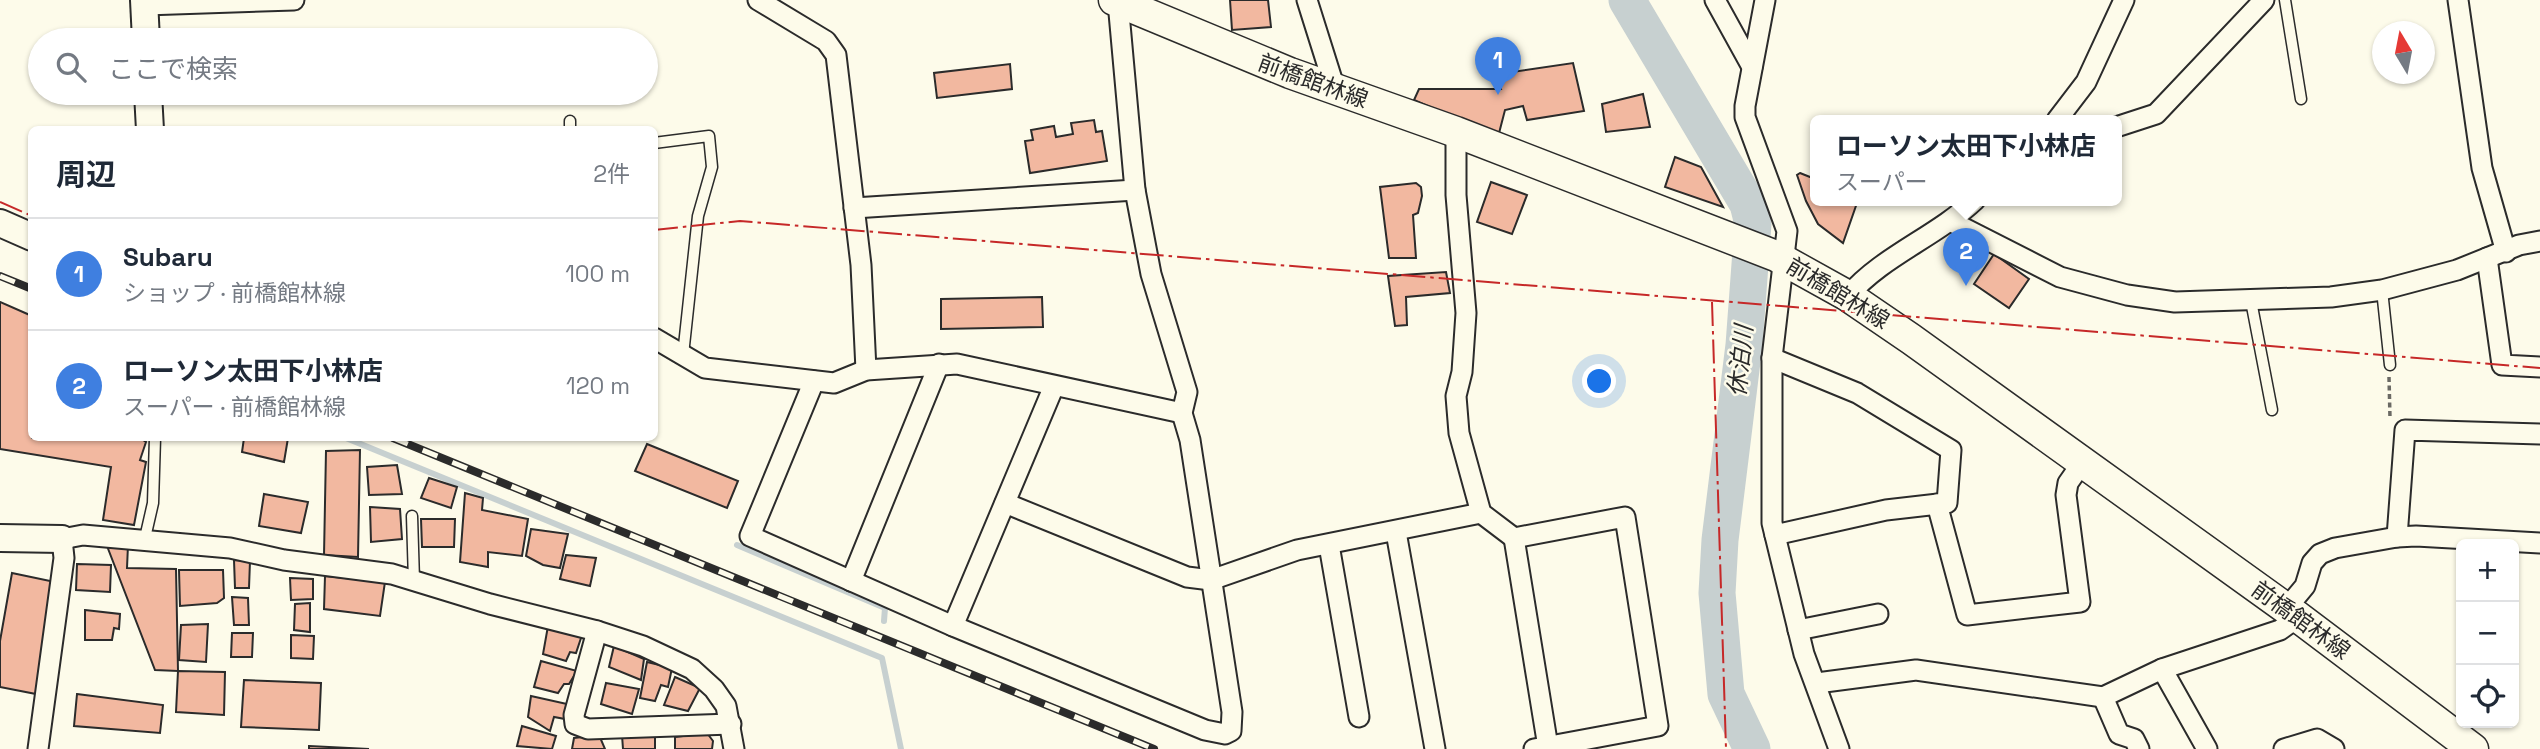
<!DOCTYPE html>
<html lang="ja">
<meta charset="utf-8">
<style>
body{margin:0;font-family:"Space Grotesk","Noto Sans JP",sans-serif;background:#f2f2f3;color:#1f2937}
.controls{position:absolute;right:21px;bottom:21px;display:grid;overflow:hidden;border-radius:10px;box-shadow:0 2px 5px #0004}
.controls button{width:63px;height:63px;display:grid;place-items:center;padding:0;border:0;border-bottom:2px solid #e0e1e3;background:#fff;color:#1f2937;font:35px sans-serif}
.compass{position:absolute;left:2372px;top:21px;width:63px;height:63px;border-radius:50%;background:#fff;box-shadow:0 2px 5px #0004;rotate:350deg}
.you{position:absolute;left:1600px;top:382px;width:24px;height:24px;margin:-18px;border:5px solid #fff;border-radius:50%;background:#1a73e8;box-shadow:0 0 0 10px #1a73e833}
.badge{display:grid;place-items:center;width:46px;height:46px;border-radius:50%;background:#1a73e8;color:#fff;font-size:23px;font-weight:700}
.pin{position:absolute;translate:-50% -58px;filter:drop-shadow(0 2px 4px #0008)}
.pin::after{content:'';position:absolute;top:37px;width:24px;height:21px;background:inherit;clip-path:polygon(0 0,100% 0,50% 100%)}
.popup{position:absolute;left:1810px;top:115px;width:312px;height:91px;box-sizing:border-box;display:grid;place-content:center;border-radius:10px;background:#fff;filter:drop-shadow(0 2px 5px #0005);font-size:23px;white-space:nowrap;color:#747a83}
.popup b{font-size:26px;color:#1f2937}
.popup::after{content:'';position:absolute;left:50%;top:100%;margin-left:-14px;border:14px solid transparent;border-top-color:#fff}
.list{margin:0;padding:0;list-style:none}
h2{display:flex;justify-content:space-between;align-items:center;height:91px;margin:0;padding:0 28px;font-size:30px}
h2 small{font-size:23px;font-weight:400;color:#747a83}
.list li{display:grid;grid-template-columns:46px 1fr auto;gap:21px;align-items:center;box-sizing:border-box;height:112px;padding:0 28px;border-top:2px solid #e0e1e3}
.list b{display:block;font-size:26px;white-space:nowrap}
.list p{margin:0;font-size:23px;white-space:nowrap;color:#747a83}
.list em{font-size:23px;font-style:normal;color:#747a83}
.icon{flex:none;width:38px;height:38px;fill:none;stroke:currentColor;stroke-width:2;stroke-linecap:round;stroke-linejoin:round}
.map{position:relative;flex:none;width:2540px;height:749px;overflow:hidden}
.search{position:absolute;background:#fff;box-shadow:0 2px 5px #0004;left:28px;top:28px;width:630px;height:77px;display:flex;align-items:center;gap:18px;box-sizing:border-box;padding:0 24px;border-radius:38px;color:#747a83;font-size:26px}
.panel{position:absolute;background:#fff;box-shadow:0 2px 5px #0004;left:28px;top:126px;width:630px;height:315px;border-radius:10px}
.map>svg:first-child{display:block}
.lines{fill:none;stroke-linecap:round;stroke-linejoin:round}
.stream{stroke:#c7d0d0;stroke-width:6}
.river{stroke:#c7d0d0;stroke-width:37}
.building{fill:#f2b8a0;stroke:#2b2b2b;stroke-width:2}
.lane-casing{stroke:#2b2b2b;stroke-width:13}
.street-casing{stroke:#2b2b2b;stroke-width:23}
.secondary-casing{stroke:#2b2b2b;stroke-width:30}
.primary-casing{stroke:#2b2b2b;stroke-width:33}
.path{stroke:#6a6964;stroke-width:3.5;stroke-dasharray:5 3.5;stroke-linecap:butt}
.lane{stroke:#fdfbea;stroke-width:10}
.street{stroke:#fdfbea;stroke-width:19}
.secondary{stroke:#fdfbea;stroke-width:26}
.primary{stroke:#fdfbea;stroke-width:30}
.rail-casing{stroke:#2b2b2b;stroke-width:8}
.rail{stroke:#fdfbea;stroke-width:5;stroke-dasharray:16;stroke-linecap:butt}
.power{stroke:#c62828;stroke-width:2;stroke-dasharray:24 5 3.5 5;stroke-linecap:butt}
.labels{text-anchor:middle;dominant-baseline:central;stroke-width:5;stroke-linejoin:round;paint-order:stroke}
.street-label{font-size:23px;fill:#2b2b2b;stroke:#fdfbea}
.water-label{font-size:24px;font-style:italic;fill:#2b2b2b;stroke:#fdfbea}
</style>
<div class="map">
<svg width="2540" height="749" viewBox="0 0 2540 749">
<rect width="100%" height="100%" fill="#fdfbea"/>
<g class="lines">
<!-- stream -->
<g class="stream">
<path d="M346,438L882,658L901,749"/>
<path d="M737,545L885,608L884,621"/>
</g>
<!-- river -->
<path class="river" d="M1627,0L1748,204L1753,224L1744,345L1720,540L1717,593L1726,694L1752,749"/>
</g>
<!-- building -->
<g class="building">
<path d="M1230,0H1268L1271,27L1232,30Z"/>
<path d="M1573,63L1584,111L1527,120L1523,106L1505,110L1498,137L1414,100L1419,89H1501L1498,74Z"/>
<path d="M1010,64L1012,89L937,98L934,73Z"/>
<path d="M1643,94L1650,127L1606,132L1602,104Z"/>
<path d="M1094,120L1096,132L1102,131L1107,161L1030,173L1025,141L1033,140L1031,130L1054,126L1056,137L1073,134L1071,123Z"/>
<path d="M1675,157L1701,167L1723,207L1665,187Z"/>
<path d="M1800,173L1815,179V200H1858L1843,243L1818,224L1806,201L1797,175Z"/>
<path d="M1491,182L1527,195L1512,234L1477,222Z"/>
<path d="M1416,183L1421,187L1422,196L1418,213L1413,215L1416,258H1389L1380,187Z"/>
<path d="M1994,254L2029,279L2009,308L1974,284Z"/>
<path d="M1446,272L1450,293L1406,297L1407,325L1395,326L1388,276Z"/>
<path d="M1042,297L1043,327L941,329V299Z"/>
<path d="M0,302L32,316V438H140L146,442L140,460L146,462L134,525L103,520L111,467L0,449Z"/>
<path d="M244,438H288L284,462L242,452Z"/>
<path d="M647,444L738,481L727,508L635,471Z"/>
<path d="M360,450L358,557L324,555L326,451Z"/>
<path d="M397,465L402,494L369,495L367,467Z"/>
<path d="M429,478L457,487L451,508L421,498Z"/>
<path d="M465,493L483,498L482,510L528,519L522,556L488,552V567L460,562Z"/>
<path d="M264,494L308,502L301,533L259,526Z"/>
<path d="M370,507L400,509L402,539L371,542Z"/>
<path d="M421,519H455L454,547H422Z"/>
<path d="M531,529L568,534L560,568L543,565L526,556Z"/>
<path d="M128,545L127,568L176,569L178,671L155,670L107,546Z"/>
<path d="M566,555L596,558L590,586L560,579Z"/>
<path d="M234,560L250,561L249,588H235Z"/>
<path d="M77,564L111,565L110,592L76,590Z"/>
<path d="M179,570H223L224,598L217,603L180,606Z"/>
<path d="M12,573L55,582L36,694L0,687V641Z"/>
<path d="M325,576L385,582L380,616L324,609Z"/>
<path d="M290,578L313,579V599L291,600Z"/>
<path d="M232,597L248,598L249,625H234Z"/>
<path d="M310,603V632L294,630L295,604Z"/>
<path d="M85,610L120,614L119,629L114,628L112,640H85Z"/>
<path d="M208,624L206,662L179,660L181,625Z"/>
<path d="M548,626L582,635L576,653L570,652L566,661L543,654Z"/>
<path d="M232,633H253L252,657H231Z"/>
<path d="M291,635L314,636L313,659L291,658Z"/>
<path d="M614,646L644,659L641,680L609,667Z"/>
<path d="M541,661L577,671L569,684H564L558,693L534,687Z"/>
<path d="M647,662L672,668L668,687L661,685L655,701L640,698Z"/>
<path d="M178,671L225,672L224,715L176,712Z"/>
<path d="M675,677L700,688L688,711L664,705Z"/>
<path d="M244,680L321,683L319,730L241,727Z"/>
<path d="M606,683L639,689L632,714L601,704Z"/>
<path d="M77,694L163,705L160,733L74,726Z"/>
<path d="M531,696L567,704L565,719L554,717L550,731L528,717Z"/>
<path d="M522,726L556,736L552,749L517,746Z"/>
<path d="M707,733L713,741L712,749H675V737Z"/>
<path d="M655,734V749H623L622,735Z"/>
<path d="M599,735L605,749H572L574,738Z"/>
<path d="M309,746L369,749H309Z"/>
</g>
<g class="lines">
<defs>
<g id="lane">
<path d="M2285,0L2301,99"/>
<path d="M570,121V130"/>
<path d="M654,143L709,136L712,167L698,216L683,355"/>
<path d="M2382,290L2390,365"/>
<path d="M2251,301L2272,410"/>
<path d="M412,516L414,581"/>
<path d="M145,538L153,503L155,438"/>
</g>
<g id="street">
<path d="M758,0L826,41L836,55L861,265L866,370"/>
<path d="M1307,0L1335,89"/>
<path d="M1715,0L1752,67"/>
<path d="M1765,0L1745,106V117L1787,231L1772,358V523L1804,654L1839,749"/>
<path d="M2458,0L2482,168L2506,252"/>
<path d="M145,5L294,0"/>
<path d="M2057,120L2086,82L2124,0"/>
<path d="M2116,127L2156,114L2264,0"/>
<path d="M1456,132V195L1466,313L1462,372L1456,396L1459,433L1481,513L1514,538L1625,517L1658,726L1534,749"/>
<path d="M854,208L1135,190"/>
<path d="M1952,222L2060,277L2127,295L2175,302L2331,297L2382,290L2457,270L2519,245L2540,241"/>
<path d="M2487,258L2502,365L2540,367"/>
<path d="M1848,296C1882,256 1936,237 1975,200"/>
<path d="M654,338L705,368L834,383L866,370L957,364L1182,413"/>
<path d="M1772,358L1857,393L1951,450L1947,503L1886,510L1775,535"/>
<path d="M814,381L750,536L953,626L1205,730L1225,734L1231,731L1232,712L1190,440L1182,413L1187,392L1151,274L1135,190L1118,2"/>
<path d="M2540,434L2405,430L2397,537L2416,536L2540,543"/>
<path d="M1005,503L1187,577L1211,580L1297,550L1481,513"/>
<path d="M1937,504L1967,615L2080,602L2066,495L2068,483L2082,463"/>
<path d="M1396,532L1435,749"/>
<path d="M1514,538L1548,747"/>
<path d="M1329,545L1359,717"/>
<path d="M851,581L939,364"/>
<path d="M2286,609L2305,586L2312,563L2320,554L2335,548L2397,537"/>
<path d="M953,626L1054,386"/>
<path d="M1798,630L1878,614"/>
<path d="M597,631L574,715L575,724L588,729L731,724"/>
<path d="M2162,669L2207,749"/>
<path d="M1817,683L1916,670L2103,697L2162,669L2280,630L2298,617"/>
<path d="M2103,697L2119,734L2134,739L2139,749"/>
<path d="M38,749L64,558L62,539L83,535L230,548L284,560L392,574L490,604L597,631L643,646L692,669L714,689L726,706L734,749"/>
<path d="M2284,749L2317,739L2334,749"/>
</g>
<g id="secondary">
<path d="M144,0L146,40"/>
<path d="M148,93L150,130"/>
<path d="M0,223L32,237"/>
<path d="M0,538L62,539"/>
</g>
<path id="primary" d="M1114,0L1290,73L1456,132L1776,256L1848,296L1911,339L2298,617L2473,749"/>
</defs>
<!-- lane casing -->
<use href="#lane" class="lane-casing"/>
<!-- street casing -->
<use href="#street" class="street-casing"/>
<!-- secondary casing -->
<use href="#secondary" class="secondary-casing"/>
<!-- primary casing -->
<use href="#primary" class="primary-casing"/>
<!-- path -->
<path class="path" d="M2389,377L2390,418"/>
<!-- lane -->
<use href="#lane" class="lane"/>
<!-- street -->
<use href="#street" class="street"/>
<!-- secondary -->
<use href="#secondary" class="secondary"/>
<!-- primary -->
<use href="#primary" class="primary"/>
<defs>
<g id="rail">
<path d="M0,276L32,289"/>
<path d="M393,438L1154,749"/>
</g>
</defs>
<!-- rail casing -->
<use href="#rail" class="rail-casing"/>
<!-- rail -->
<use href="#rail" class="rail"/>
<!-- power -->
<g class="power">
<path d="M0,202L32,216"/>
<path d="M654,230L740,221L2540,368"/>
<path d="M1712,302L1726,749"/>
</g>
</g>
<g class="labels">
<!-- street labels -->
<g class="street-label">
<text transform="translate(1313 81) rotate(20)">前橋館林線</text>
<text transform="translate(1838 293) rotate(31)">前橋館林線</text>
<text transform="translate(2301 620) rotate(36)">前橋館林線</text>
</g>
<!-- water labels -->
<g class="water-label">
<text transform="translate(1740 361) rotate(-84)">休泊川</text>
</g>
</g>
</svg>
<div class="controls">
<button>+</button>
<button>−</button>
<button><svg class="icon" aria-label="locate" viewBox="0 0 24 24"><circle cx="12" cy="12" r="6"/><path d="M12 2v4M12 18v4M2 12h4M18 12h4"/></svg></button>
</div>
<svg class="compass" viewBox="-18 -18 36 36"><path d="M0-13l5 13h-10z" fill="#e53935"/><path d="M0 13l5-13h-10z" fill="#747a83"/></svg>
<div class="you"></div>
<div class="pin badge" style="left:1498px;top:95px;background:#3f7fe0">1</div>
<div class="pin badge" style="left:1966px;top:286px;background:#3f7fe0">2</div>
<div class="popup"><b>ローソン太田下小林店</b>スーパー</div>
<div class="search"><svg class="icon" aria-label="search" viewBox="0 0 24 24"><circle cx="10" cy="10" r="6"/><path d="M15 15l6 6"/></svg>ここで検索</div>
<section class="panel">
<h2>周辺<small>2件</small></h2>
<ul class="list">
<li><span class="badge" style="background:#3f7fe0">1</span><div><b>Subaru</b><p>ショップ · 前橋館林線</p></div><em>100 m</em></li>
<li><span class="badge" style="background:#3f7fe0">2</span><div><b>ローソン太田下小林店</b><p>スーパー · 前橋館林線</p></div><em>120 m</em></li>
</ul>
</section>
</div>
